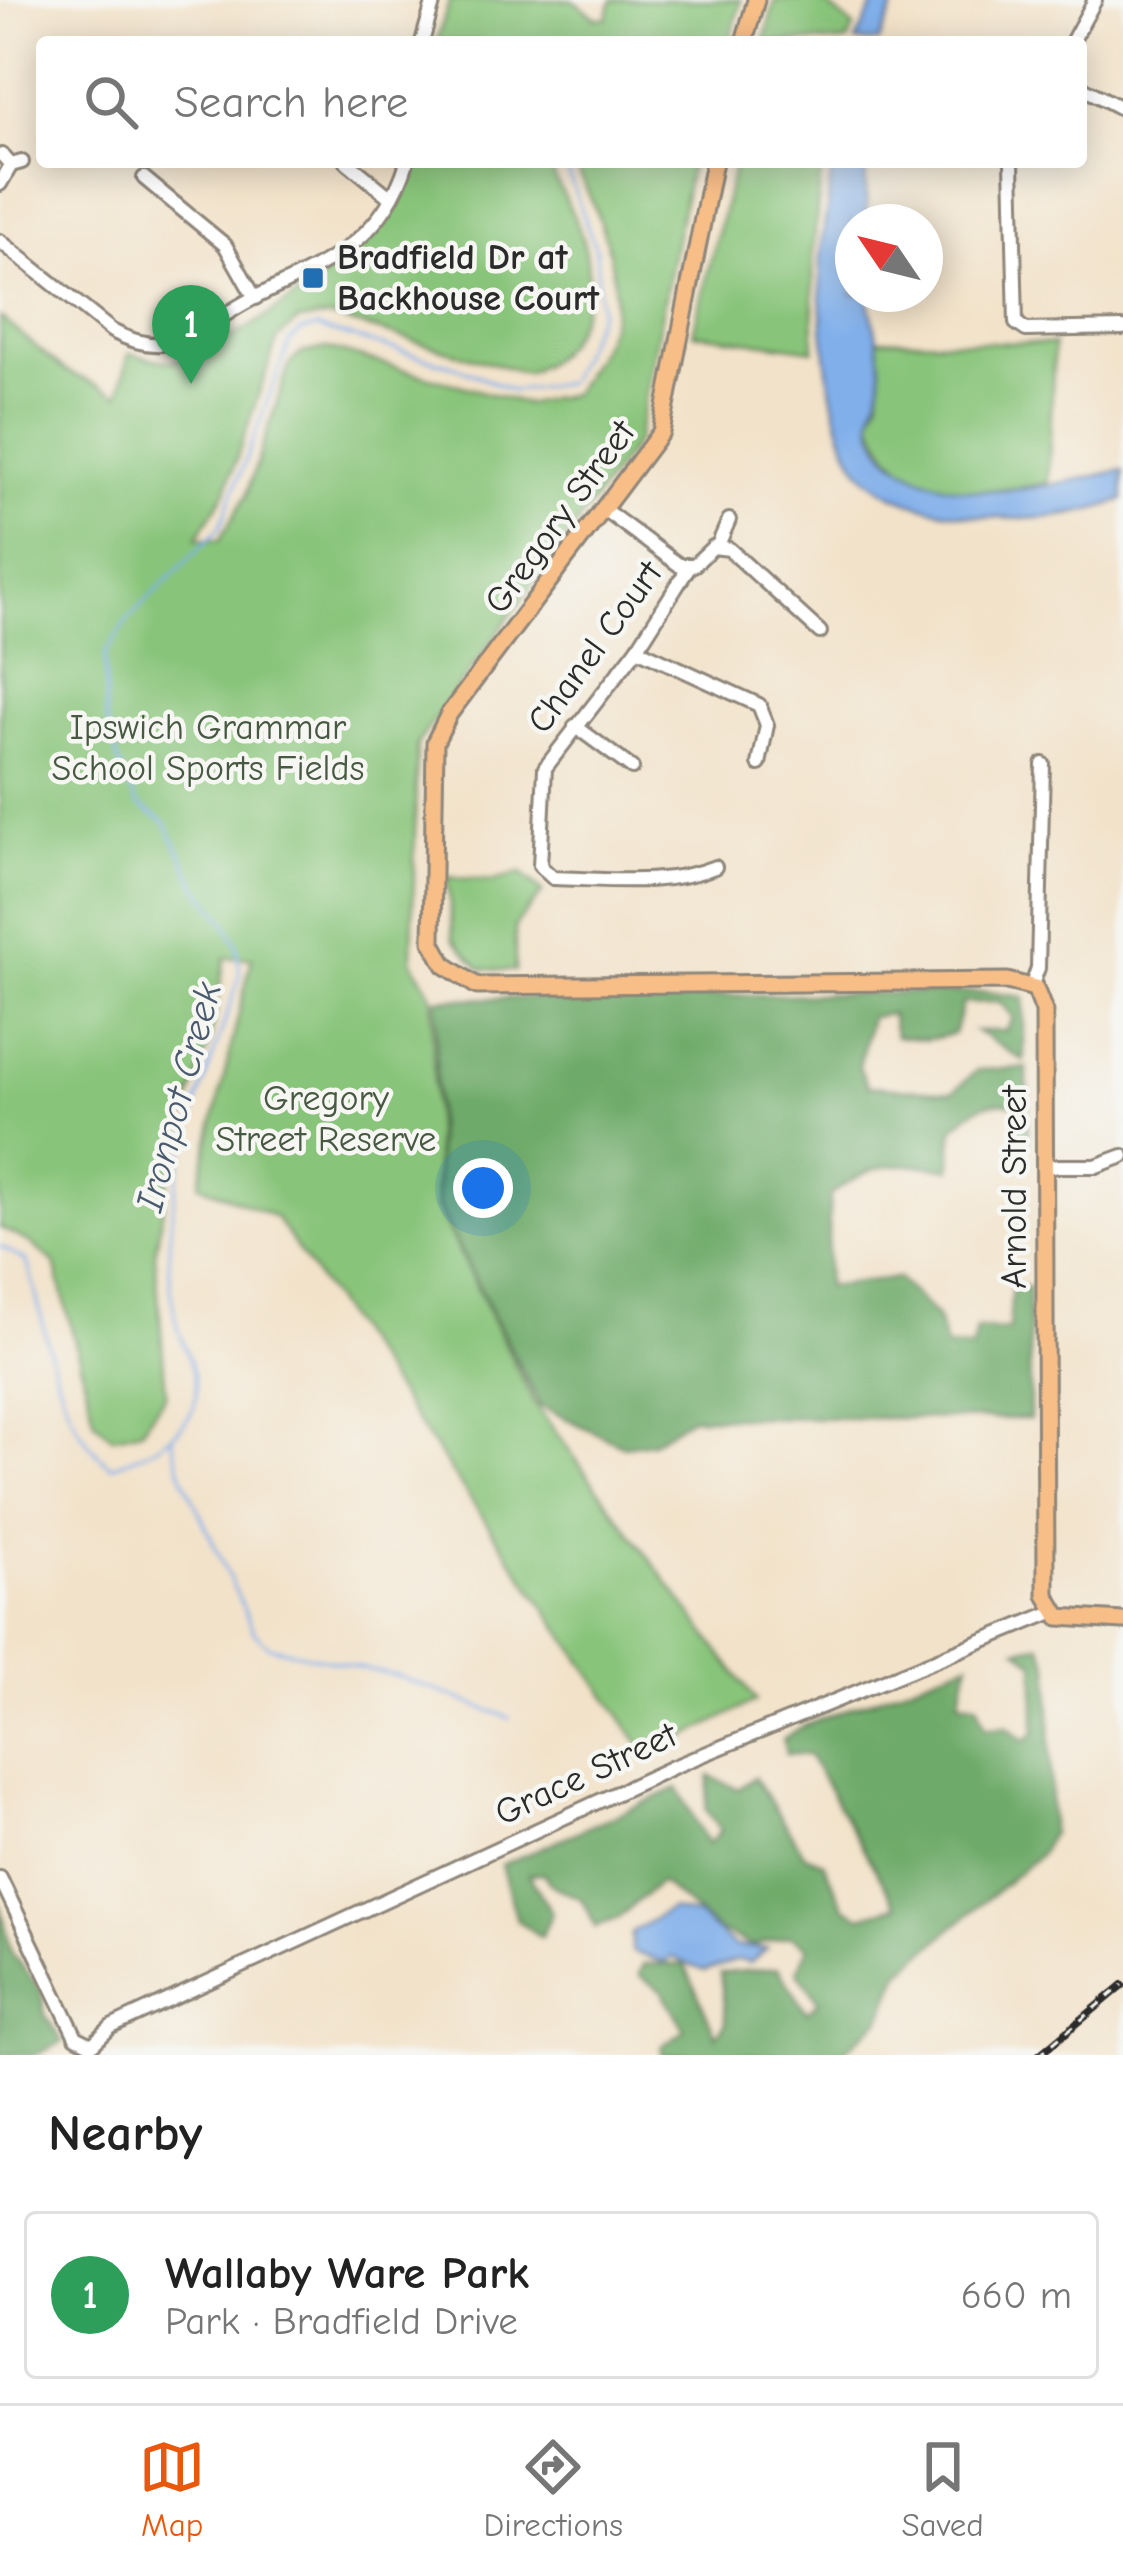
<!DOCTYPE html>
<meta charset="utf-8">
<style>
body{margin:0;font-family:"Comic Neue",sans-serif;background:#f2f2f2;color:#222}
.compass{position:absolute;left:835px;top:204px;width:108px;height:108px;border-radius:50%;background:#fff;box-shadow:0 6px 30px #0003;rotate:305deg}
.you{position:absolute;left:483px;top:1188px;width:42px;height:42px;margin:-30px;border:9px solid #fff;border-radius:50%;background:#1a73e8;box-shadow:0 0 0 18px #1a73e833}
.badge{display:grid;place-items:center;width:78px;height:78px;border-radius:50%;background:#ea580c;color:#fff;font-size:39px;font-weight:700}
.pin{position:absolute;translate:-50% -99px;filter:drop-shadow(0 3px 6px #0008)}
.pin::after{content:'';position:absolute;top:63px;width:42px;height:36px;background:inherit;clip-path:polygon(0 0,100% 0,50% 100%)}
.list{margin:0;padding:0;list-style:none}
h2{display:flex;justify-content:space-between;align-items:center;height:156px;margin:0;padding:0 48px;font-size:51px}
h2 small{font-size:39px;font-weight:400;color:#767676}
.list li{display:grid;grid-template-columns:78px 1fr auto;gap:36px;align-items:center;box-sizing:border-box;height:168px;margin:0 24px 24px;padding:0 24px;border:3px solid #e0e0e0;border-radius:12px}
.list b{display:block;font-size:45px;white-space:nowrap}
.list p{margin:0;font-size:39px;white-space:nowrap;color:#767676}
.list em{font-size:39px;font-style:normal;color:#767676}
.icon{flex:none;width:66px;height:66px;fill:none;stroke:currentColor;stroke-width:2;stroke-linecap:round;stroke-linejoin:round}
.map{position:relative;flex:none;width:1123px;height:2055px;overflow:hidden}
.search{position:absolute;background:#fff;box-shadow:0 6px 30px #0003;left:36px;right:36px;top:36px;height:132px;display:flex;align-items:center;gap:30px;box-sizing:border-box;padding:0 42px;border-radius:12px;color:#767676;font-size:45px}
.sheet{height:348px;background:#fff}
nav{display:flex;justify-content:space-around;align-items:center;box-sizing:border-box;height:168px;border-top:3px solid #e0e0e0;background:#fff;font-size:33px;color:#767676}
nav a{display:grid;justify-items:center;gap:6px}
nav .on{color:#ea580c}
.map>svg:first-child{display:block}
.green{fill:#88c479;stroke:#5a7852;stroke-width:3}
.forest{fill:#6eaa69;stroke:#4c6a4a;stroke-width:3}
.water{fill:#80afea;stroke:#566d8a;stroke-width:3}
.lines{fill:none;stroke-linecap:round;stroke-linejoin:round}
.stream{stroke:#80afea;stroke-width:3}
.minor-casing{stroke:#8e867a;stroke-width:18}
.major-casing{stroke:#8e867a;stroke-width:21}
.minor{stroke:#fff;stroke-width:12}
.major{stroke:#f7be88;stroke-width:15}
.rail-casing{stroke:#2b2b2b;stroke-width:8}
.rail{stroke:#f6f6f2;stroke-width:3;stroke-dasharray:9;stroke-linecap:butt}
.poi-dot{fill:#1f6fb2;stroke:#f6f6f2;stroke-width:4.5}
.labels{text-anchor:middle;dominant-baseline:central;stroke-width:9;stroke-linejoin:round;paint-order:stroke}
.poi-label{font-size:36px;font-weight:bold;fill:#2b2b2b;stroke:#f6f6f2;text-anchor:start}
.street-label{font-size:36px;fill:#2b2b2b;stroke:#f6f6f2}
.park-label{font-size:36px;fill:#475942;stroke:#f6f6f2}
.water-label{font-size:39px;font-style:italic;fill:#49596e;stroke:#f6f6f2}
</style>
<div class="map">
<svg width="1123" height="2055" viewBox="0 0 1123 2055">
<rect width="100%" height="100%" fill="#f6f6f2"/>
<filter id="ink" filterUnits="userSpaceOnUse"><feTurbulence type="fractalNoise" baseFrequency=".00833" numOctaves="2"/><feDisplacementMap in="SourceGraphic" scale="24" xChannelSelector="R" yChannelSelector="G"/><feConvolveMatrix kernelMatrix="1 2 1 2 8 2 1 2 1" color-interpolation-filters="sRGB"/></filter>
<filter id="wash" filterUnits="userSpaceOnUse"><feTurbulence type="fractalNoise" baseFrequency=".004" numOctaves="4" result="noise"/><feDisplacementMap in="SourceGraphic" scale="48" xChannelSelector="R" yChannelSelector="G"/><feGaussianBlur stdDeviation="2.7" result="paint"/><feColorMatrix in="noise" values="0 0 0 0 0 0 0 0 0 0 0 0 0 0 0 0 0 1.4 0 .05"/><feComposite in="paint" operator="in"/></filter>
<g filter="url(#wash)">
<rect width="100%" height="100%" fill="#f2e2c9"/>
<!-- green -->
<g class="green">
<path d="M450,0H573L596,18H607L612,0H741L730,42H436Z"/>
<path d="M775,0H821L854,27L848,42H764Z"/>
<path d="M415,162H547C559,189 579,220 585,249C597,299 573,355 526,373L331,317L298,321L277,340L225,493L197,538L219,541L246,496L290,363L302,353L327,348L526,404L572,394C586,371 606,344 612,317C623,271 595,201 572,162H691L637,441L417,744L412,960L432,995L436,1206L534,1403L756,1701L648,1756L275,1217L199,1184L252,958H225L211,1037L172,1156L155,1254L166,1394L141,1430L112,1437L95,1421L55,1264L31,1243L0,1228V317L64,370L119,395L129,353C141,356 155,360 166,361C217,361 362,255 392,214C403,199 408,179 415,162Z"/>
<path d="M735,162H822L813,252L814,350L693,333Z"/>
<path d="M877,339L1054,344L1048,483C977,497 895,499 871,417L880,398Z"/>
<path d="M521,873L543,892L515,926V971L481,969L453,939L447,877L492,881Z"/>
</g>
<!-- forest -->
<g class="forest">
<path d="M987,992L1024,997V1061L976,1031H1005L1013,1018L1000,1002L963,1003L954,1034L926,1040L895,1036L891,1014L870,1017L859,1067L868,1086L953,1092L977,1070L1027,1068L1028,1145L1018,1146L1015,1104C986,1098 973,1109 953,1129L951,1169C894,1162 878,1160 830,1195L826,1287L897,1278L936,1316L946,1347L972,1348L976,1329L1009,1330L1012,1287H1029L1030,1419L691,1417L652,1442L624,1446L540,1406L437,1205L436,999Z"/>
<path d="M1041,1644L1050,1667L1051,1833L1039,1855L900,1972L881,2019L839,2055H662V2046L685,2030L662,1991L639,1975L643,1964L685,1965L716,2036L726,2023L720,1973L778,1968L807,2012L819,2001L797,1971L808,1947L790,1936L752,1946L717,1930L660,1882L618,1918L596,1927L581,1899L551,1885L543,1873L529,1874L552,1913L541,1937L517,1920L501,1865L678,1788L708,1844L721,1831L706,1809L710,1776L739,1789L754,1777L805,1855L823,1862L844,1907L861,1916L897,1906L808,1755L786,1754L783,1740L803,1726L969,1662L959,1701L977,1703L986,1727L1007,1726L1025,1741L1035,1732V1663L1018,1649Z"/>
<path d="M0,1902L11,1952L41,1990L45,2015L63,2042L35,2055H0Z"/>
</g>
<!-- water -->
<g class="water">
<path d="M876,0H897L879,42H856Z"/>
<path d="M831,162H865L867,222H853V294H867C874,323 883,354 881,385C880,397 871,409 872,420C873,443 888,459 907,470C973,509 1053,484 1123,470V500C1067,521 1008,523 950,512C918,507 882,496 860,470C828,430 816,295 822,244C825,216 832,191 831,162Z"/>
<path d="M670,1909L698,1916L734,1946L767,1949L750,1963L739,1960L704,1971L672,1957L665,1963L632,1952V1932Z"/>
</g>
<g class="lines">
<!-- stream -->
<g class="stream">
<path d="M0,1246L27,1262C49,1330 52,1420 111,1466C141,1456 177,1441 192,1411C205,1383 183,1350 177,1323C172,1301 169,1272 169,1250C172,1157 212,1064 240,976L237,945L226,923L197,885L165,822L137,804L119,763L106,718L105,654L129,618L220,528L290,341L303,330L318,328L455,366L513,391L567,383L600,310L596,250L564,162"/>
<path d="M172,1438L181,1472L254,1632L269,1646L400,1677L510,1718"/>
</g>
</g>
</g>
<g filter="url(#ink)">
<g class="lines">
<defs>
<g id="minor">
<path d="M422,42L434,0"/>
<path d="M1072,42L1095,0"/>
<path d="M1081,87L1123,109"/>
<path d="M2,155L11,165L22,162"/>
<path d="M347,162L391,198"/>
<path d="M1012,162L1016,323L1026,330L1123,328"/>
<path d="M144,178L225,245L255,298"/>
<path d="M0,184L11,165"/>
<path d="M0,241L112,331C177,366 201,324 254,298C323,264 382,244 407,162"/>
<path d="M606,511L679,565H694L713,547L729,549L820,632"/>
<path d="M718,545L729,520"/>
<path d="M689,567L637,649L545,768L540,866L553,878C606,879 665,887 715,867"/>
<path d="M637,649L759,705L767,725L759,764"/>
<path d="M575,726L632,768"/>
<path d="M1032,985L1038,968L1043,764"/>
<path d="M1044,1166H1096L1123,1156"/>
<path d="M0,1878L76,2037L92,2045"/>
<path d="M92,2045L111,2027L673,1767L1053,1612"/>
</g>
<g id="major">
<path d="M744,42L756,0"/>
<path d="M714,162L661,432L449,714L435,742L432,941L445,965L477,986L1007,981L1035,988L1044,1011L1046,1595L1059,1617L1123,1621"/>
</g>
</defs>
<!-- minor casing -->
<use href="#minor" class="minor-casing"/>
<!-- major casing -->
<use href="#major" class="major-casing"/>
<!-- minor -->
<use href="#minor" class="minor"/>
<!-- major -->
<use href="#major" class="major"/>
<defs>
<path id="rail" d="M1039,2055L1123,1985"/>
</defs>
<!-- rail casing -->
<use href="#rail" class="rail-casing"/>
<!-- rail -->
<use href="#rail" class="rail"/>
</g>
</g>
<!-- markers -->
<rect class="poi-dot" x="301" y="266" width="24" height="24" rx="6"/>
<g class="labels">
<!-- poi labels -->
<g class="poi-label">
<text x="337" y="257">Bradfield Dr at<tspan x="337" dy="41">Backhouse Court</tspan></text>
</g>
<!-- street labels -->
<g class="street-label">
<text transform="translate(560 517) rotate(-54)">Gregory Street</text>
<text transform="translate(595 647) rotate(-54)">Chanel Court</text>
<text transform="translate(1014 1187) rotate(-90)">Arnold Street</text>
<text transform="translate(586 1774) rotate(-25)">Grace Street</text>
</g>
<!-- park labels -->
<g class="park-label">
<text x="208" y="727">Ipswich Grammar<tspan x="208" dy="41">School Sports Fields</tspan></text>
<text x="326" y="1098">Gregory<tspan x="326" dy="41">Street Reserve</tspan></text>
</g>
<!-- water labels -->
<g class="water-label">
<text transform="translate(179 1097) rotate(-75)">Ironpot Creek</text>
</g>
</g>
</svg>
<svg class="compass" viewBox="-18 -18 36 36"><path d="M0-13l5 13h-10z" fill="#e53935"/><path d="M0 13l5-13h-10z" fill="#767676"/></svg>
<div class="you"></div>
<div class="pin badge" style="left:191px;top:384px;background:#2e9e5b">1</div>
<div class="search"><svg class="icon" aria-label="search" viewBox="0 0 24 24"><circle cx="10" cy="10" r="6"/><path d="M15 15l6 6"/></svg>Search here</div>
</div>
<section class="sheet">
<h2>Nearby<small></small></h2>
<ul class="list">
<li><span class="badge" style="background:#2e9e5b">1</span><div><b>Wallaby Ware Park</b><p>Park · Bradfield Drive</p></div><em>660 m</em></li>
</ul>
</section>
<nav>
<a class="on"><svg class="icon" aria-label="map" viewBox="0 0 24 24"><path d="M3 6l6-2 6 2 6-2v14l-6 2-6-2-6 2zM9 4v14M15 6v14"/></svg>Map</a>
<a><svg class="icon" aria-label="directions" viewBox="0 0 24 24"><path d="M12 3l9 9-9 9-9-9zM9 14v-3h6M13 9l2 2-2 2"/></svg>Directions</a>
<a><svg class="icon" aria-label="saved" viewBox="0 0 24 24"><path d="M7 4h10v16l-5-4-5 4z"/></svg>Saved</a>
</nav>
